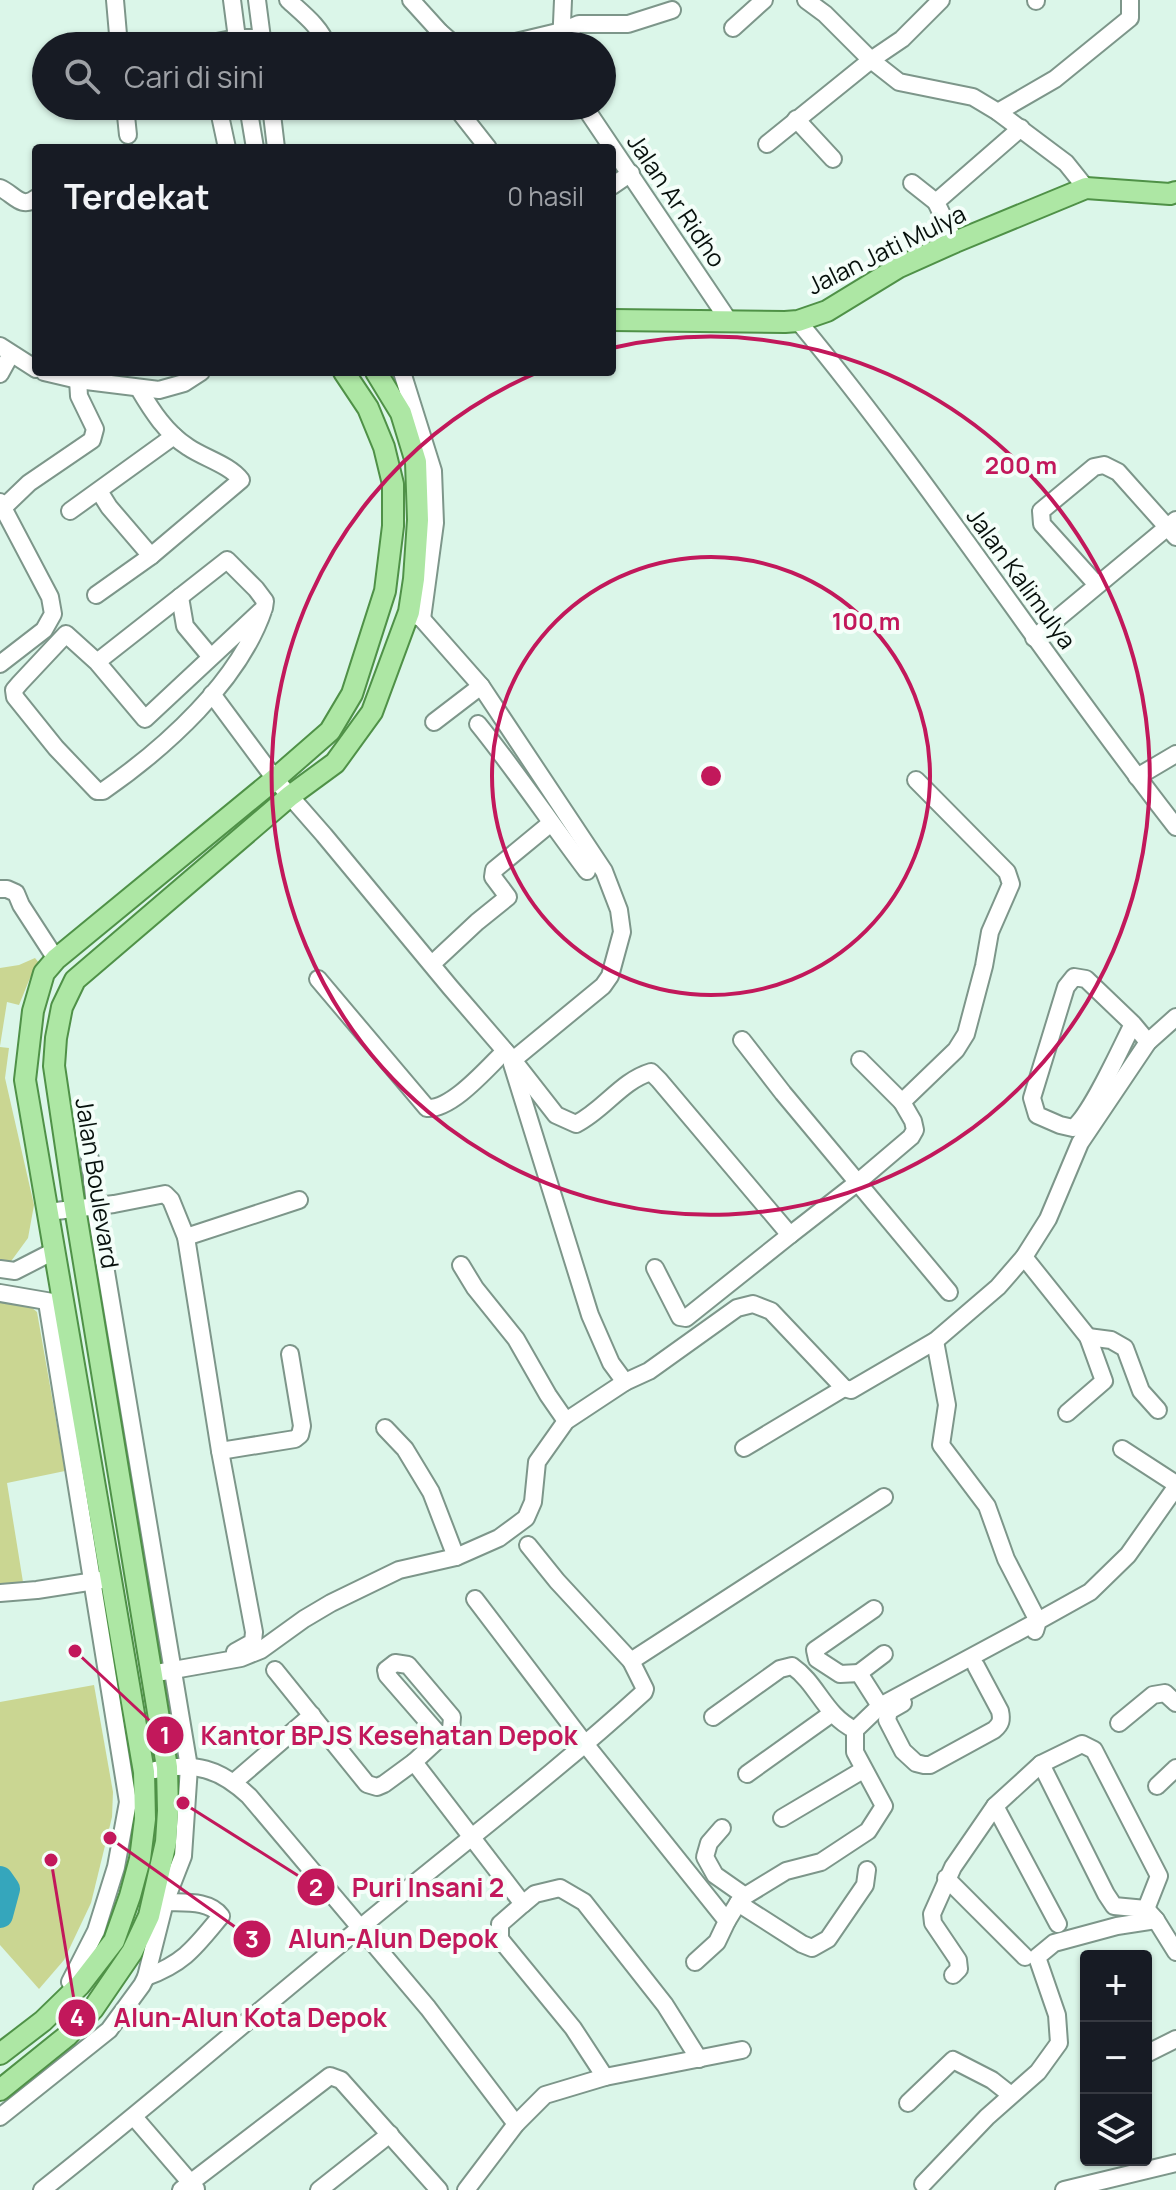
<!DOCTYPE html>
<html lang="id">
<meta charset="utf-8">
<style>
body{margin:0;font-family:Manrope,sans-serif;background:#242831;color:#f1f3f6}
.controls{position:absolute;right:24px;bottom:24px;display:grid;overflow:hidden;border-radius:8px;box-shadow:0 2px 6px #0004}
.controls button{width:72px;height:72px;display:grid;place-items:center;padding:0;border:0;border-bottom:2px solid #363941;background:#171b24;color:#f1f3f6;font:40px sans-serif}
.list{margin:0;padding:0;list-style:none}
h2{display:flex;justify-content:space-between;align-items:center;height:104px;margin:0;padding:0 32px;font-size:34px}
h2 small{font-size:26px;font-weight:400;color:#9ea1a6}
.icon{flex:none;width:44px;height:44px;fill:none;stroke:currentColor;stroke-width:2;stroke-linecap:round;stroke-linejoin:round}
.map{position:relative;flex:none;width:1176px;height:2190px;overflow:hidden}
.search{position:absolute;background:#171b24;box-shadow:0 2px 6px #0004;left:32px;top:32px;width:584px;height:88px;display:flex;align-items:center;gap:20px;box-sizing:border-box;padding:0 28px;border-radius:44px;color:#9ea1a6;font-size:30px}
.panel{position:absolute;background:#171b24;box-shadow:0 2px 6px #0004;left:32px;top:144px;width:584px;height:232px;border-radius:8px}
.map>svg:first-child{display:block}
.green{fill:#cad692}
.lines{fill:none;stroke-linecap:round;stroke-linejoin:round}
.river{stroke:#35a6bc;stroke-width:26}
.minor-casing{stroke:#7d968a;stroke-width:20}
.major-casing{stroke:#4f9147;stroke-width:24}
.minor{stroke:#fff;stroke-width:16}
.major{stroke:#ade7a4;stroke-width:20}
.ring{fill:none;stroke:#c2185b;stroke-width:4}
.labels{text-anchor:middle;dominant-baseline:central;stroke-width:8;stroke-linejoin:round;paint-order:stroke}
.street-label{font-size:24px;fill:#07100c;stroke:#f4fef9}
.centre{fill:#c2185b;stroke:#f4fef9;stroke-width:4}
.ring-label{font-size:24px;text-anchor:middle;font-weight:bold;fill:#c2185b;stroke:#f4fef9;stroke-width:8;stroke-linejoin:round;paint-order:stroke}
.leader{fill:none;stroke:#c2185b;stroke-width:3}
.callout-dot{fill:#c2185b;stroke:#f4fef9;stroke-width:3}
.mark-label{font-size:24px;text-anchor:middle;font-weight:bold;fill:#fff}
.callout-label{font-size:26px;text-anchor:middle;font-weight:bold;fill:#c2185b;stroke:#f4fef9;stroke-width:8;stroke-linejoin:round;paint-order:stroke}
</style>
<div class="map">
<svg width="1176" height="2190" viewBox="0 0 1176 2190">
<rect width="100%" height="100%" fill="#dbf6e9"/>
<!-- green -->
<g class="green">
<path d="M35,958L40,964L30,978L19,1005L7,1002L0,1046V968L19,965Z"/>
<path d="M0,1047L9,1048L5,1078L34,1205L28,1238L9,1264L0,1262Z"/>
<path d="M0,1297L26,1303L37,1312L65,1471L7,1483L23,1582L0,1586Z"/>
<path d="M94,1685L113,1792L112,1817L91,1903L64,1960L39,1989L0,1945V1702Z"/>
</g>
<g class="lines">
<!-- river -->
<path class="river" d="M0,1879L7,1889L0,1915"/>
<defs>
<g id="minor">
<path d="M115,0L119,46"/>
<path d="M232,0L238,46"/>
<path d="M257,0L263,46"/>
<path d="M288,0C302,13 321,27 327,46"/>
<path d="M411,0L440,32L456,46"/>
<path d="M806,0L825,14L871,60L899,82L973,97L998,112L1066,163L1086,188"/>
<path d="M1036,1V0"/>
<path d="M733,28L764,0"/>
<path d="M196,46L237,38H262"/>
<path d="M427,46L440,32"/>
<path d="M499,46L562,31L579,24H628L672,10"/>
<path d="M561,46L563,0"/>
<path d="M125,106L128,135"/>
<path d="M218,106L227,148"/>
<path d="M248,106L255,148"/>
<path d="M271,106L276,148"/>
<path d="M455,106L488,148"/>
<path d="M584,106L729,321"/>
<path d="M998,112L1055,79L1130,18V0"/>
<path d="M796,119L833,159"/>
<path d="M767,144L871,60L902,39L941,0"/>
<path d="M912,183L936,202"/>
<path d="M612,186L631,173"/>
<path d="M0,188C13,193 21,210 36,198"/>
<path d="M955,242L936,202L1021,128"/>
<path d="M798,321C932,483 1046,661 1176,827"/>
<path d="M0,346L36,369"/>
<path d="M44,372L78,380L159,390L184,383L201,372"/>
<path d="M402,372L433,471L435,523L422,619"/>
<path d="M0,374L11,354"/>
<path d="M99,491L109,507L151,556"/>
<path d="M0,502L50,597L53,614L44,630L0,664"/>
<path d="M3,508L29,483L92,440L95,429L79,396L78,380"/>
<path d="M70,511L174,436"/>
<path d="M1097,585L1042,524L1041,511L1094,467L1104,465L1118,472L1176,537"/>
<path d="M96,595L151,556L241,480C230,465 204,458 188,447C166,433 152,411 139,389"/>
<path d="M180,597L185,626L210,656"/>
<path d="M409,612L422,619L481,686L604,871L619,910L622,932L610,976L603,986L513,1060"/>
<path d="M1034,638L1176,520"/>
<path d="M97,662L227,560L256,589L265,601L264,608L145,719L97,662L66,634L20,683L14,690L15,697L56,748L97,791H103C165,748 240,681 264,608"/>
<path d="M212,694L275,779L324,835L450,987L513,1060L556,1115L576,1124C604,1110 621,1081 651,1072L659,1080L790,1235L858,1182L911,1137L915,1130L913,1121L902,1102L956,1050L966,1034L984,966L990,932L1011,884L1007,872L916,780"/>
<path d="M434,722L481,686"/>
<path d="M478,724C516,771 550,822 587,871"/>
<path d="M1137,777L1176,754"/>
<path d="M0,889H7L16,893L21,905L56,959"/>
<path d="M432,964L477,922L508,897L493,877L494,870L551,823"/>
<path d="M318,979L427,1108C452,1110 488,1067 505,1051"/>
<path d="M1133,1024C1121,1047 1091,1115 1073,1128L1060,1125L1037,1115L1032,1098L1066,987L1074,977L1086,979L1133,1024L1148,1042"/>
<path d="M742,1040L783,1093L949,1292"/>
<path d="M860,1060L902,1102"/>
<path d="M512,1064L590,1315L611,1363L625,1382"/>
<path d="M48,1212L114,1204L165,1194L171,1200L186,1237L220,1451L254,1632L253,1642L235,1652"/>
<path d="M186,1237L299,1200"/>
<path d="M1024,1257L1088,1337L1104,1381L1067,1413"/>
<path d="M461,1265L475,1288L516,1339L548,1395L566,1421"/>
<path d="M655,1268L680,1317L686,1318L790,1235"/>
<path d="M0,1269L15,1271L54,1251"/>
<path d="M0,1293L58,1303"/>
<path d="M47,1302L128,1802L116,1867L96,1931L70,1982"/>
<path d="M1088,1337L1111,1340L1125,1348L1141,1391L1158,1410"/>
<path d="M385,1428L405,1449L431,1492L456,1557"/>
<path d="M744,1448L844,1388"/>
<path d="M1122,1449L1176,1484"/>
<path d="M220,1451L295,1439L300,1435L302,1426L290,1354"/>
<path d="M0,1593L37,1590L101,1580"/>
<path d="M475,1599L586,1745L727,1921L717,1942L695,1962"/>
<path d="M874,1609L815,1650L817,1659L840,1674L859,1673L880,1706"/>
<path d="M1035,1631L1038,1621L1090,1592L1128,1555L1176,1487"/>
<path d="M631,1661L884,1497"/>
<path d="M275,1670L367,1784L377,1787L384,1784L414,1762"/>
<path d="M859,1673L884,1654"/>
<path d="M151,1674L241,1658L261,1650L304,1619L331,1603L399,1570L456,1557L499,1538L526,1518L533,1502L537,1462L566,1421L625,1382L649,1371L737,1308L753,1304L771,1311L844,1388L851,1390L935,1341L998,1287L1024,1257L1048,1219L1080,1143L1148,1042L1176,1017"/>
<path d="M903,1703L889,1711L887,1720L903,1751L916,1763L924,1765H930L994,1730C1001,1724 1002,1720 1000,1711L976,1666"/>
<path d="M713,1717L780,1669L792,1666C818,1684 824,1715 855,1730"/>
<path d="M1119,1723L1153,1695L1165,1693L1176,1703"/>
<path d="M441,1737L451,1730L452,1717L408,1665L395,1663L386,1670L387,1675L441,1737L414,1762L523,1904L500,1924V1939L573,2028L605,2077"/>
<path d="M1041,1764L1106,1894L1114,1906L1146,1909L1156,1920L1176,1952"/>
<path d="M155,1770C195,1762 219,1768 249,1796L428,2008L516,2124"/>
<path d="M747,1774L831,1714"/>
<path d="M234,1782L312,1715"/>
<path d="M1157,1786L1176,1768"/>
<path d="M995,1806L1058,1924"/>
<path d="M782,1818L863,1770"/>
<path d="M722,1828L709,1843L705,1857L715,1875L745,1896"/>
<path d="M946,1878L1025,1957"/>
<path d="M738,1903L802,1944L812,1948L828,1939L865,1885L867,1870"/>
<path d="M523,1904L535,1894L560,1888L584,1902L665,2005L699,2059"/>
<path d="M727,1921L738,1903L745,1896L786,1871L821,1862L868,1831L884,1806L855,1752V1730L880,1706L1038,1621L1006,1559L987,1506L941,1445L947,1405L935,1341"/>
<path d="M953,1975L959,1969L958,1960L933,1923L932,1914L953,1867L995,1806L1041,1764L1082,1744L1094,1750L1159,1876L1146,1909"/>
<path d="M146,1977C185,1963 196,1946 221,1916C209,1900 185,1903 165,1902"/>
<path d="M1146,2054L1176,2039"/>
<path d="M908,2103L953,2060L992,2080L1011,2095"/>
<path d="M0,2117L109,2030L142,1985L146,1977L165,1902L183,1856L189,1767L95,1206L90,1158"/>
<path d="M134,2117L196,2189"/>
<path d="M923,2184L987,2117L1038,2072L1059,2043L1057,2015L1037,1957L1054,1943L1117,1926L1156,1920"/>
<path d="M42,2190C150,2105 253,2015 360,1928C455,1849 553,1775 644,1692L645,1689L631,1661L557,1581L528,1545"/>
<path d="M181,2190L330,2076L341,2080L439,2190"/>
<path d="M319,2190L390,2134"/>
<path d="M466,2190L516,2124L545,2095L605,2077L742,2050"/>
<path d="M1064,2190L1176,2163"/>
</g>
<g id="major">
<path d="M612,320L785,322L798,321L827,311L899,267L955,242L1086,188L1170,194L1176,192"/>
<path d="M0,2054L43,2021L80,1985L114,1941L130,1896L140,1859L145,1819L144,1772L25,1080L33,1011L44,973L56,959L275,779L330,731L352,694L385,591L393,526V484L384,447L368,408L344,372"/>
<path d="M0,2090L67,2036L93,2009L132,1952L149,1916L166,1842L168,1811L167,1767L75,1208L54,1066L56,1038L62,1007L75,980L290,796L335,763L372,712L409,612L414,579L418,520L416,462L401,413L376,372"/>
</g>
</defs>
<!-- minor casing -->
<use href="#minor" class="minor-casing"/>
<!-- major casing -->
<use href="#major" class="major-casing"/>
<!-- minor -->
<use href="#minor" class="minor"/>
<!-- major -->
<use href="#major" class="major"/>
</g>
<!-- distance rings -->
<g class="ring">
<circle cx="711" cy="776" r="219"/>
<path d="M612 348A439 439 0 1 1 536 373"/>
</g>
<g class="labels">
<!-- street labels -->
<g class="street-label">
<text transform="translate(677 200) rotate(56)">Jalan Ar Ridho</text>
<text transform="translate(886 249) rotate(-26)">Jalan Jati Mulya</text>
<text transform="translate(1022 578) rotate(54)">Jalan Kalimulya</text>
<text transform="translate(98 1183) rotate(81)">Jalan Boulevard</text>
</g>
</g>
<circle cx="711" cy="776" r="12" class="centre"/>
<g class="ring-label">
<text x="1021" y="474">200 m</text>
<text x="866" y="630">100 m</text>
</g>
<!-- callouts -->
<path class="leader" d="M75 1651L165 1735M183 1803L316 1887M110 1838L252 1939M51 1860L77 2018"/>
<g class="callout-dot">
<circle cx="75" cy="1651" r="8"/>
<circle cx="183" cy="1803" r="8"/>
<circle cx="110" cy="1838" r="8"/>
<circle cx="51" cy="1860" r="8"/>
<circle cx="165" cy="1735" r="20"/>
<circle cx="316" cy="1887" r="20"/>
<circle cx="252" cy="1939" r="20"/>
<circle cx="77" cy="2018" r="20"/>
</g>
<g class="mark-label">
<text x="165" y="1744">1</text>
<text x="316" y="1896">2</text>
<text x="252" y="1948">3</text>
<text x="77" y="2026">4</text>
</g>
<g class="callout-label">
<text x="389" y="1745">Kantor BPJS Kesehatan Depok</text>
<text x="428" y="1897">Puri Insani 2</text>
<text x="393" y="1948">Alun-Alun Depok</text>
<text x="250" y="2027">Alun-Alun Kota Depok</text>
</g>
</svg>
<div class="controls">
<button>+</button>
<button>−</button>
<button><svg class="icon" aria-label="layers" viewBox="0 0 24 24"><path d="M12 4l9 5-9 5-9-5zM3 14l9 5 9-5"/></svg></button>
</div>
<div class="search"><svg class="icon" aria-label="search" viewBox="0 0 24 24"><circle cx="10" cy="10" r="6"/><path d="M15 15l6 6"/></svg>Cari di sini</div>
<section class="panel">
<h2>Terdekat<small>0 hasil</small></h2>
<ul class="list">
</ul>
</section>
</div>
